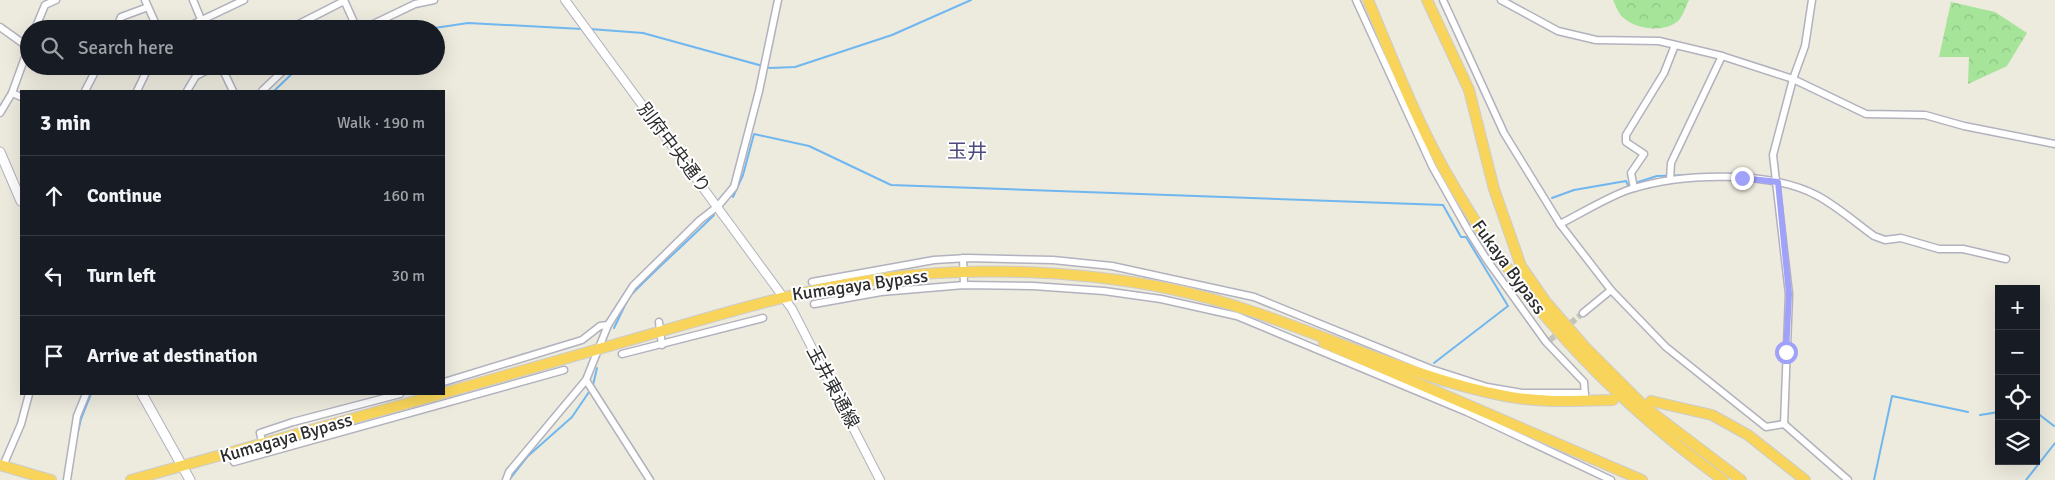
<!DOCTYPE html>
<meta charset="utf-8">
<style>
body{margin:0;font-family:Signika,"Noto Sans JP",sans-serif;background:#20242c;color:#f1f3f6}
.controls{position:absolute;right:15px;bottom:15px;display:grid;overflow:hidden;border-radius:0px;box-shadow:0 5px 20px #0002}
.controls button{width:45px;height:45px;display:grid;place-items:center;padding:0;border:0;border-bottom:1px solid #363941;background:#171b24;color:#f1f3f6;font:25px sans-serif}
.stop{position:absolute;width:15px;height:15px;margin:-11px;border:4px solid #a0a1f9;border-radius:50%;background:#fff}
.stop.end{background:#a0a1f9;border-color:#fff;box-shadow:0 1px 5px #0008}
.list{margin:0;padding:0;list-style:none}
h2{display:flex;justify-content:space-between;align-items:center;height:65px;margin:0;padding:0 20px;font-size:21px}
h2 small{font-size:16px;font-weight:400;color:#9ea1a6}
.list li{display:grid;grid-template-columns:32px 1fr auto;gap:15px;align-items:center;box-sizing:border-box;height:80px;padding:0 20px;border-top:1px solid #363941}
.list b{display:block;font-size:19px;white-space:nowrap}
.list em{font-size:16px;font-style:normal;color:#9ea1a6}
.icon{flex:none;width:28px;height:28px;fill:none;stroke:currentColor;stroke-width:2;stroke-linecap:round;stroke-linejoin:round}
.map{position:relative;flex:none;width:2055px;height:480px;overflow:hidden}
.search{position:absolute;background:#171b24;box-shadow:0 5px 20px #0002;left:20px;top:20px;width:425px;height:55px;display:flex;align-items:center;gap:12px;box-sizing:border-box;padding:0 18px;border-radius:28px;color:#9ea1a6;font-size:19px}
.panel{position:absolute;background:#171b24;box-shadow:0 5px 20px #0002;left:20px;top:90px;width:425px;height:305px;border-radius:0px}
.map>svg:first-child{display:block}
.forest{fill:url(#forest-crowns)}
.lines{fill:none;stroke-linecap:round;stroke-linejoin:round}
.stream{stroke:#70b7f0;stroke-width:2}
.minor-tunnel{stroke:#c6c4ba;stroke-width:6;stroke-dasharray:6 3;stroke-linecap:butt}
.minor-casing{stroke:#b2b2bf;stroke-width:9}
.tertiary-casing{stroke:#b2b2bf;stroke-width:10}
.secondary-casing{stroke:#b2b2bf;stroke-width:11}
.trunk-casing{stroke:#ccc;stroke-width:12}
.minor{stroke:#fff;stroke-width:6}
.tertiary{stroke:#fff;stroke-width:8}
.secondary{stroke:#fff;stroke-width:9}
.trunk{stroke:#f8d55a;stroke-width:10}
.route{stroke:#a0a1f9;stroke-width:6}
.labels{text-anchor:middle;dominant-baseline:central;stroke-width:4;stroke-linejoin:round;paint-order:stroke}
.street-label{font-size:18px;fill:#2c2c2c;stroke:#fff}
.quarter-label{font-size:20px;fill:#4b4b7d;stroke:#fff}
</style>
<div class="map">
<svg width="2055" height="480" viewBox="0 0 2055 480">
<defs>
<pattern id="forest-crowns" width="20" height="18" patternUnits="userSpaceOnUse" patternTransform="scale(1.25)"><rect width="20" height="18" fill="#a6e49a"/><path d="M2 6a3 3 0 1 1 6 0M12 15a3 3 0 1 1 6 0" fill="none" stroke="#8fc485"/></pattern>
</defs>
<rect width="100%" height="100%" fill="#edeade"/>
<!-- forest -->
<g class="forest">
<path d="M1613,0H1689C1686,6 1683,16 1678,21C1663,34 1631,29 1620,14C1617,10 1615,4 1613,0Z"/>
<path d="M1951,2L1995,12L2027,33L2007,66L1968,84L1969,57H1939Z"/>
</g>
<g class="lines">
<!-- stream -->
<g class="stream">
<path d="M428,29L468,23L582,29"/>
<path d="M590,29L643,33L770,68L795,67L892,35L971,0"/>
<path d="M274,91L300,66"/>
<path d="M1635,183L1657,176L1727,174"/>
<path d="M733,197L743,175L754,134L809,146L891,185L1443,205L1461,237H1466L1508,306L1434,363"/>
<path d="M1552,198L1574,190L1626,181L1628,185L1631,184"/>
<path d="M631,295C658,267 686,243 714,215"/>
<path d="M614,328L627,301"/>
<path d="M593,385L597,368"/>
<path d="M2036,412L2054,426"/>
<path d="M1980,415L1999,412"/>
<path d="M76,440L81,419L91,394"/>
<path d="M72,467L74,452"/>
<path d="M509,480L528,456L572,417L591,389"/>
<path d="M1874,480L1892,396L1968,412"/>
<path d="M2026,480L2055,443"/>
</g>
<!-- minor-tunnel -->
<path class="minor-tunnel" d="M1550,340L1583,313"/>
<defs>
<g id="minor">
<path d="M145,0L158,29"/>
<path d="M193,0L205,29"/>
<path d="M344,0L357,29"/>
<path d="M1356,0L1432,166L1468,230L1487,260L1546,342L1584,382L1585,397"/>
<path d="M1443,0L1504,133L1560,224L1611,290L1666,347L1766,427L1784,424L1848,480"/>
<path d="M1501,0L1558,31L1596,40L1659,41L1722,56L1793,79L1866,114L1925,115L1964,126L2055,144"/>
<path d="M0,27L28,47"/>
<path d="M35,29L45,5L56,0"/>
<path d="M116,29L121,17L148,7"/>
<path d="M183,29L244,0"/>
<path d="M289,29L344,1"/>
<path d="M363,29L415,4L434,0"/>
<path d="M221,66L233,91"/>
<path d="M85,91L98,66"/>
<path d="M137,91L149,66"/>
<path d="M187,91L196,76L215,66"/>
<path d="M262,91L288,66"/>
<path d="M12,93L21,97"/>
<path d="M0,113L12,93L29,46"/>
<path d="M1670,180L1671,163L1722,56"/>
<path d="M1634,188L1631,173L1644,154L1626,142V135L1664,73L1675,45"/>
<path d="M1560,224C1580,214 1611,195 1631,189C1682,173 1770,170 1818,196C1838,207 1856,223 1874,236L1885,240L1901,238L1939,249H1963L2006,259"/>
<path d="M963,258L964,285"/>
<path d="M812,282L934,260L968,258L1053,260L1112,266L1254,297L1431,369L1487,387L1522,393H1585"/>
<path d="M814,304L881,292L964,285L1033,286L1104,291L1161,299L1237,316L1467,412L1611,480"/>
<path d="M1583,313L1611,290"/>
<path d="M659,322L662,345"/>
<path d="M622,354L763,318"/>
<path d="M586,380L650,480"/>
<path d="M444,382L582,340L600,326L608,325"/>
<path d="M1784,424L1789,294L1773,155L1793,79L1805,46L1812,0"/>
<path d="M263,445L260,433L293,422L400,394"/>
<path d="M234,462L564,370"/>
<path d="M3,466L21,424L29,394"/>
<path d="M67,480L77,416L86,394"/>
<path d="M506,480L509,472L586,380L608,325L633,286L700,220L718,206L734,187L759,91L778,0"/>
</g>
<path id="tertiary" d="M565,0L792,309L880,480"/>
<g id="secondary">
<path d="M0,152L21,201"/>
<path d="M142,394L190,480"/>
</g>
<g id="trunk">
<path d="M1368,0C1392,57 1414,115 1444,169C1515,296 1606,395 1723,480"/>
<path d="M1427,0L1469,90L1494,189L1521,266L1546,302L1585,347L1646,408L1741,480"/>
<path d="M1324,343L1642,480"/>
<path d="M444,393C512,373 580,355 648,335C715,316 783,295 852,283C953,265 1072,269 1171,289C1287,313 1391,374 1505,396C1541,403 1577,401 1613,400"/>
<path d="M1651,401L1712,415L1748,435L1805,480"/>
<path d="M0,465L51,480"/>
<path d="M131,480L441,394"/>
</g>
</defs>
<!-- minor casing -->
<use href="#minor" class="minor-casing"/>
<!-- tertiary casing -->
<use href="#tertiary" class="tertiary-casing"/>
<!-- secondary casing -->
<use href="#secondary" class="secondary-casing"/>
<!-- trunk casing -->
<use href="#trunk" class="trunk-casing"/>
<!-- minor -->
<use href="#minor" class="minor"/>
<!-- tertiary -->
<use href="#tertiary" class="tertiary"/>
<!-- secondary -->
<use href="#secondary" class="secondary"/>
<!-- trunk -->
<use href="#trunk" class="trunk"/>
</g>
<g class="lines">
<!-- route -->
<path class="route" d="M1742,178L1778,182L1789,294L1786,352"/>
</g>
<g class="labels">
<!-- street labels -->
<g class="street-label">
<text transform="translate(674 148) rotate(53)">別府中央通り</text>
<text transform="translate(1509 267) rotate(54)">Fukaya Bypass</text>
<text transform="translate(860 285) rotate(-8)">Kumagaya Bypass</text>
<text transform="translate(833 387) rotate(62)">玉井東通線</text>
<text transform="translate(286 438) rotate(-16)">Kumagaya Bypass</text>
</g>
<!-- quarter labels -->
<g class="quarter-label">
<text x="967" y="151">玉井</text>
</g>
</g>
</svg>
<div class="controls">
<button>+</button>
<button>−</button>
<button><svg class="icon" aria-label="locate" viewBox="0 0 24 24"><circle cx="12" cy="12" r="6"/><path d="M12 2v4M12 18v4M2 12h4M18 12h4"/></svg></button>
<button><svg class="icon" aria-label="layers" viewBox="0 0 24 24"><path d="M12 4l9 5-9 5-9-5zM3 14l9 5 9-5"/></svg></button>
</div>
<div class="stop" style="left:1786px;top:352px"></div>
<div class="stop end" style="left:1742px;top:178px"></div>
<div class="search"><svg class="icon" aria-label="search" viewBox="0 0 24 24"><circle cx="10" cy="10" r="6"/><path d="M15 15l6 6"/></svg>Search here</div>
<section class="panel">
<h2>3 min<small>Walk · 190 m</small></h2>
<ul class="list">
<li><svg class="icon" aria-label="ahead" viewBox="0 0 24 24"><path d="M12 20V5M6 11l6-6 6 6"/></svg><div><b>Continue</b></div><em>160 m</em></li>
<li><svg class="icon" aria-label="left" viewBox="0 0 24 24"><path d="M17 20v-9H6M10 6l-5 5 5 5"/></svg><div><b>Turn left</b></div><em>30 m</em></li>
<li><svg class="icon" aria-label="arrive" viewBox="0 0 24 24"><path d="M6 21V4h12l-3 4 3 4H6"/></svg><div><b>Arrive at destination</b></div></li>
</ul>
</section>
</div>
